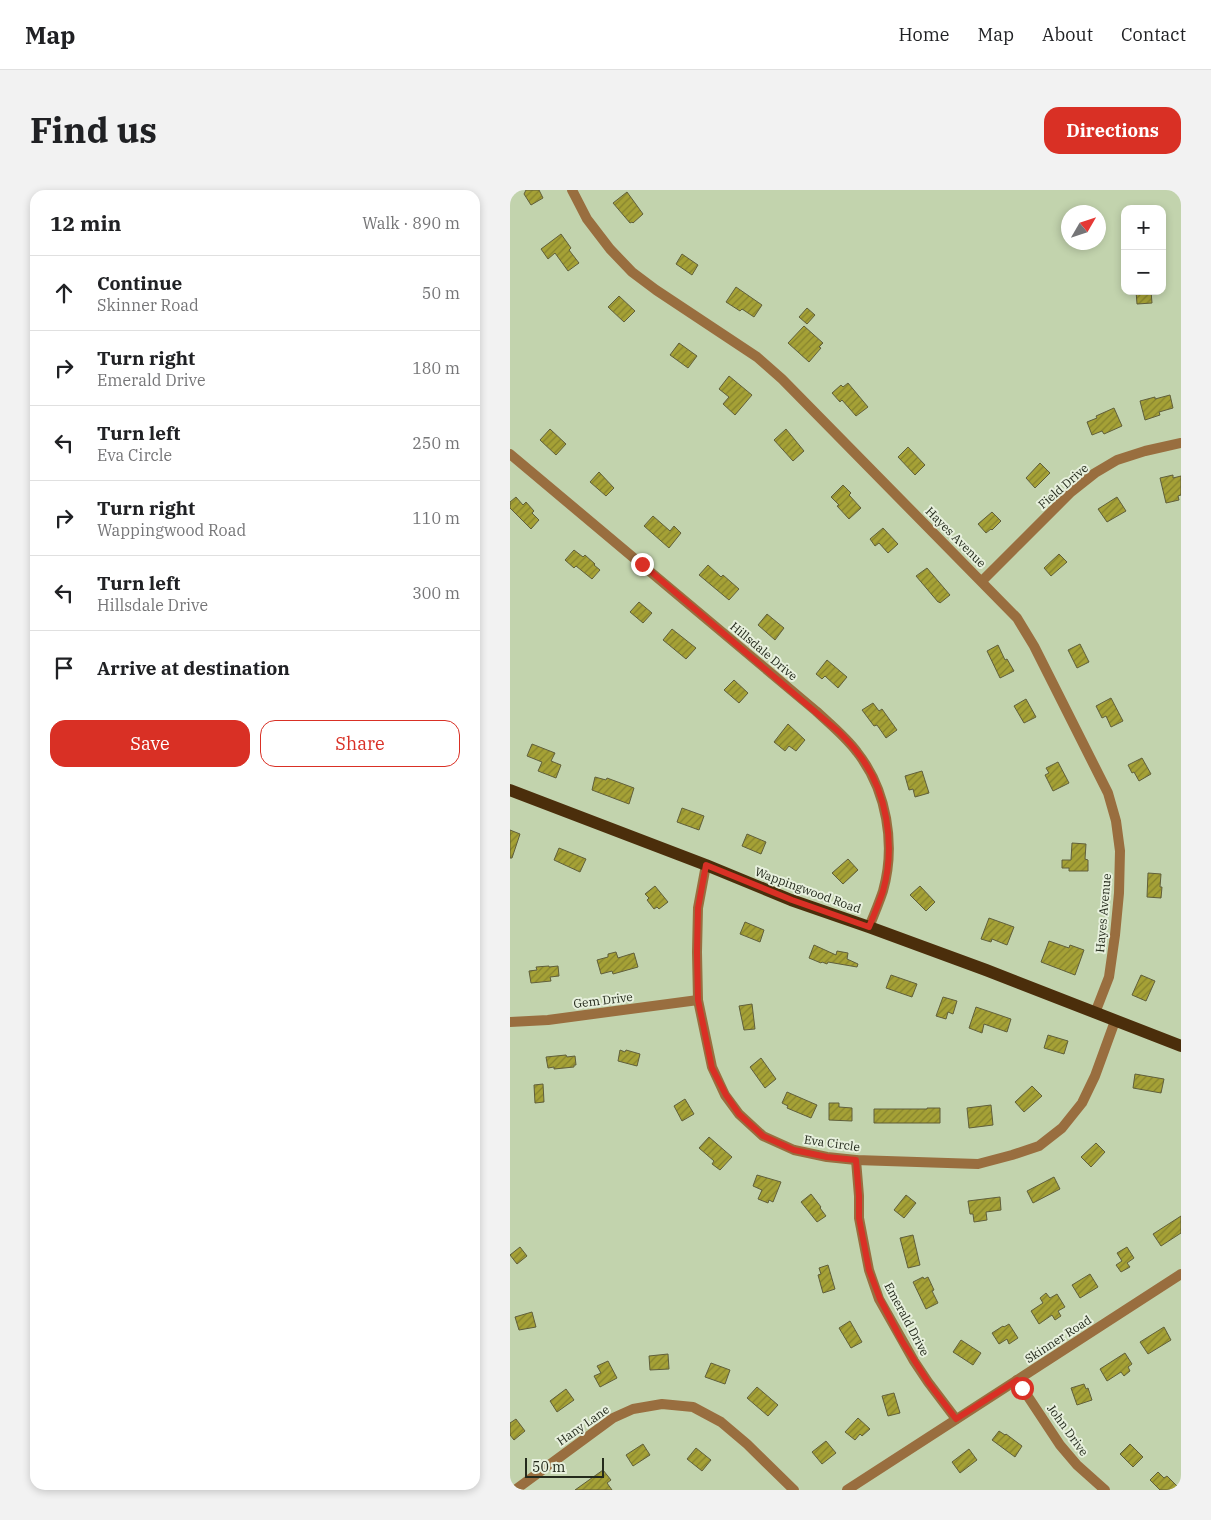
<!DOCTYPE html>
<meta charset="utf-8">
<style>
body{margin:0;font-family:"IBM Plex Serif",serif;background:#f2f2f2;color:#202124}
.controls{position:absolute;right:15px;top:15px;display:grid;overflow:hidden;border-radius:10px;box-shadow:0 2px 8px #0003}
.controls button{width:45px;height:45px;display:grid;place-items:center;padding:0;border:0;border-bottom:1px solid #e0e0e0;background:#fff;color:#202124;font:25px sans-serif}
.compass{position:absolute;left:551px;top:15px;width:45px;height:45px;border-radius:50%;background:#fff;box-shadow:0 2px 8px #0003;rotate:51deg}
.scale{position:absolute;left:15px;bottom:12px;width:79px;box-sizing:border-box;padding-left:5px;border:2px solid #242a1c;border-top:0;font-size:14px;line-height:18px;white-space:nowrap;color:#242a1c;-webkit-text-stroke:4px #e7f0dd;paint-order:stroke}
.stop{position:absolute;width:15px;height:15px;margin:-11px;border:4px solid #d93025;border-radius:50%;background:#fff}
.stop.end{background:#d93025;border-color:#fff;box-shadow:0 1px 5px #0008}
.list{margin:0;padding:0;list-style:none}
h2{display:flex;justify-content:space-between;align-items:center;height:65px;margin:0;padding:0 20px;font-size:21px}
h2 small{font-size:16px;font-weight:400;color:#757577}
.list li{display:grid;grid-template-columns:32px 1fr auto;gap:15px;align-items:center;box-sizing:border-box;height:75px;padding:0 20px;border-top:1px solid #e0e0e0}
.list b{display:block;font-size:19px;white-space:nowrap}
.list p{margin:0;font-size:16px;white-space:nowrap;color:#757577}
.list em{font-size:16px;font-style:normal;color:#757577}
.actions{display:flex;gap:10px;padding:15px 20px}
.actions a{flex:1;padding:11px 0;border:1px solid #d93025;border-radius:15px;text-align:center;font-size:18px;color:#d93025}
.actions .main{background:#d93025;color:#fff}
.icon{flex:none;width:28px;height:28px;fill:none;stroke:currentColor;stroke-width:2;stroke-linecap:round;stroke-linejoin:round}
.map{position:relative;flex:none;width:671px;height:1300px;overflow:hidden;border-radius:15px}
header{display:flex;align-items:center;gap:30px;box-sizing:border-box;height:70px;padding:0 25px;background:#fff;border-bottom:1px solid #e0e0e0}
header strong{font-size:24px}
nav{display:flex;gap:28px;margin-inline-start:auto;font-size:18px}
.intro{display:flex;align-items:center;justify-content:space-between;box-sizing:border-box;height:120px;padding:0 30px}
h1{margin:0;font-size:35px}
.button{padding:12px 22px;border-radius:15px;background:#d93025;color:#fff;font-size:18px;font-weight:700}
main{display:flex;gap:30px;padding:0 30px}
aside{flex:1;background:#fff;border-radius:15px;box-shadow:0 2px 8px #0003}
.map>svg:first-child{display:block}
.building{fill:url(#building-hatch);stroke:#605f3b}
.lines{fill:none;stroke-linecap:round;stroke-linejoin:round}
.minor{stroke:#996e3f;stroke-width:10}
.major{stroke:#4b2e0b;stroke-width:12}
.route{stroke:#d93025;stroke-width:6}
.labels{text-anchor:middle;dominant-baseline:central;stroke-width:4;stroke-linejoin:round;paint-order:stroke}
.street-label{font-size:12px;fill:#242a1c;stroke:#e7f0dd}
</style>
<header>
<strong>Map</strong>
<nav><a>Home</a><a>Map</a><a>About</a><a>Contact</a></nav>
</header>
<div class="intro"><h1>Find us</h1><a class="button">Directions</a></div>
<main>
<aside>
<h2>12 min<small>Walk · 890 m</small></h2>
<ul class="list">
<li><svg class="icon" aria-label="ahead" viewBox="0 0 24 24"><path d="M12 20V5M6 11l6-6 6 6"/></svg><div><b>Continue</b><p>Skinner Road</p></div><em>50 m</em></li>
<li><svg class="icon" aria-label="right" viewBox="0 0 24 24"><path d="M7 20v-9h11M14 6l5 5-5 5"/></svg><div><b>Turn right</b><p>Emerald Drive</p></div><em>180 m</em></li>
<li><svg class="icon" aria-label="left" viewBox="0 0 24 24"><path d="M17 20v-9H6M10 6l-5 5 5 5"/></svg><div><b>Turn left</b><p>Eva Circle</p></div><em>250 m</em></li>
<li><svg class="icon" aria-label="right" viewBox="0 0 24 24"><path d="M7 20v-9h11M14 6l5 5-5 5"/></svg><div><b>Turn right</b><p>Wappingwood Road</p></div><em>110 m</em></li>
<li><svg class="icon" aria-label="left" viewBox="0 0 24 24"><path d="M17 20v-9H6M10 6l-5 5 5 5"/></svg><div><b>Turn left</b><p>Hillsdale Drive</p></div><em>300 m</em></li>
<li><svg class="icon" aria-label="arrive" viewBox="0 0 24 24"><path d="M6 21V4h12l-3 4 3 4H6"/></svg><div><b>Arrive at destination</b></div></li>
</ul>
<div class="actions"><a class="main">Save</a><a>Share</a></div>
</aside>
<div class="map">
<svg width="671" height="1300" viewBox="0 0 671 1300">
<defs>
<pattern id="building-hatch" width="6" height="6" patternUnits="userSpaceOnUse" patternTransform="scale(1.25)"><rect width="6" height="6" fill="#a5a136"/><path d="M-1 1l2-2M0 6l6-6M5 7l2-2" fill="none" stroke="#86832d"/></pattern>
</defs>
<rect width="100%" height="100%" fill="#c2d3ad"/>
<!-- building -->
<g class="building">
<path d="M16,0H29L33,8L21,15L14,4Z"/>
<path d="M117,2L133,24L123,33L122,32L120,33L103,13Z"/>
<path d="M51,44L61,58L59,60L69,73L58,81L45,63L38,69L31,59Z"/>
<path d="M172,64L188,75L182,85L166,74Z"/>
<path d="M226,97L252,115L244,127L232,119L230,121L216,112Z"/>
<path d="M626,101H641L642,113L627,114Z"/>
<path d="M109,106L125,121L114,132L98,117Z"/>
<path d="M297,118L305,125L297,134L289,127Z"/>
<path d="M294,136L313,153L309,157L311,158L299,172L278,153Z"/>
<path d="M169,153L187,166L178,178L160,165Z"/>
<path d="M219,186L242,205L225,225L213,214L219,207L209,199Z"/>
<path d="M338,193L358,217L346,226L332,210L330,212L322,203L331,195L333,197Z"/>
<path d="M660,205L663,218L649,222L650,225L635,230L630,211L645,207V209Z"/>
<path d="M604,218L612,236L594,244L592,241L582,245L577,232L587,228L586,226Z"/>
<path d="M40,239L56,254L46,265L30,250Z"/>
<path d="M276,239L294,261L283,271L264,250Z"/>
<path d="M398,257L415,275L405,285L388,267Z"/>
<path d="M530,273L540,283L525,298L516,288Z"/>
<path d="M89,282L104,298L96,306L80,292Z"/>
<path d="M663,285V288L671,286V305L668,306L669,310L656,313L650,288Z"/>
<path d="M333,295L341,303L339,305L351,318L339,329L327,316L329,315L321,307Z"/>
<path d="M6,307L13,315L16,312L24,321L22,323L29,330L21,339L0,318V312Z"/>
<path d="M607,307L616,321L597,332L588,319Z"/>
<path d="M482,322L491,331L482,340L481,339L476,343L468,334Z"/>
<path d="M143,326L160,341L164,336L171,343L159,358L134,336Z"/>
<path d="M373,338L388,354L378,363L369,353L365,356L360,349Z"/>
<path d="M64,360L73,367L75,365L85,374L84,375L90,380L82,389L66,376L64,378L55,370Z"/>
<path d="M549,364L557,372L541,386L534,378Z"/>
<path d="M198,375L211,387L213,385L229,399L219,410L189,385Z"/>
<path d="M417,378L440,405L430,413L429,412H428L406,386Z"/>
<path d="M129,412L142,423L133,433L120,422Z"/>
<path d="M257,424L274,438L265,450L248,435Z"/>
<path d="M162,439L186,458L176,469L153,450Z"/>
<path d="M570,454L579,472L567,478L558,460Z"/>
<path d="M488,455L495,470L497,469L504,481L490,488L477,461Z"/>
<path d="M317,470L337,487L328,498L315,486L312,489L306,484Z"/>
<path d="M224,490L238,503L229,513L214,500Z"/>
<path d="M601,508L613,531L601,537L596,526L592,528L586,516Z"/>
<path d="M516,509L526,527L514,533L504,516Z"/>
<path d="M363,513L369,521L372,519L387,540L376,548L367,535L364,536L352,520Z"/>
<path d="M278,534L295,550L286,561L279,556L275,561L264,552Z"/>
<path d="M22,554L45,563L41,571L51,575L46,588L28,581L32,572L17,566Z"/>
<path d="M632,568L641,584L629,591L624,582L622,583L618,575Z"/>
<path d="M548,572L559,593L543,601L535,585L539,583L536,578Z"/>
<path d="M412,581L419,603L405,607L403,599L399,600L395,586Z"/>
<path d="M85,587L96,590L97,588L124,598L119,614L82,600Z"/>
<path d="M172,618L194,626L189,640L167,632Z"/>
<path d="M0,640L10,644L2,668H0Z"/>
<path d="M237,644L256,652L251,664L232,656Z"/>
<path d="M562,653L576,654L575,669L578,670V681H559V678H552V670H561Z"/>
<path d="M49,658L76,669L70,682L44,670Z"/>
<path d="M338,669L348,680L333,694L322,683Z"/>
<path d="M638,683L651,684L650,697H652L651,708L637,707Z"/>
<path d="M145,696L158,712L149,719L147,717L144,719L137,710L139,708L135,704Z"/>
<path d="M410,696L425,712L416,721L400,705Z"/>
<path d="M479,728L504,737L497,755L482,749L481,752L471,749Z"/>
<path d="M235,732L254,740L250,752L230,744Z"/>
<path d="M539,751L559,758L560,755L574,760L565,785L531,772Z"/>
<path d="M304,755L326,765L327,761L338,763L337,769L348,774L347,777L318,772L317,774L312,772L311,773L299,768Z"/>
<path d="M106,762L108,768L124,763L128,777L103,784L102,781L91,784L87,770L98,767V764Z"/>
<path d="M39,776V777L48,776L49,786L40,787L41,791L21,793L19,781L27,780L26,777Z"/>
<path d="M381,785L407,794L402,807L376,798Z"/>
<path d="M631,785L645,791L636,811L622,805Z"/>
<path d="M433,807L447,811L443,824L438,822L436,829L426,826Z"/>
<path d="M242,814L245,839L234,840L229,816Z"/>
<path d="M466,817L501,829L497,842L474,834L472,843L459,838Z"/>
<path d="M538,845L558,851L554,864L534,858Z"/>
<path d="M110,860L115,862L116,860L130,864L127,876L108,871Z"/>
<path d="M56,865L57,867L65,866L66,875H64V877L44,879V877L38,878L36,867Z"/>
<path d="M251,868L266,889L255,898L240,877Z"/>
<path d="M625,884L654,889L651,903L623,898Z"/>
<path d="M33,894L34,912L25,913L24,895Z"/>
<path d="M522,896L532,906L514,922L505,912Z"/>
<path d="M277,902L307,915L301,928L277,918L278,916L272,913Z"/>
<path d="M175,909L184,924L172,931L164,916Z"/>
<path d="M319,913H329V917L342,918V931L319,930Z"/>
<path d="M481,915L483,935L459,938L457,918Z"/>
<path d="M417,918H430V933H364V919H417Z"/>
<path d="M199,947L222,967L210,980L202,974L204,971L189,958Z"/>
<path d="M586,953L595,962L581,977L571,967Z"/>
<path d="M247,985L271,992L263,1012L259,1010L258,1013L248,1009L252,1000L243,996Z"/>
<path d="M544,987L550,999L523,1013L517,1001Z"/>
<path d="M301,1004L311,1017L310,1018L316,1026L307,1032L291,1012Z"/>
<path d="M396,1005L406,1013L394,1028L384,1020Z"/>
<path d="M490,1007L491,1020L476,1022L477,1030L464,1032L463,1024H460L458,1011Z"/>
<path d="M671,1026V1043L651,1056L643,1044Z"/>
<path d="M403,1045L410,1075L398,1078L390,1048Z"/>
<path d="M10,1057L17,1066L7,1074L0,1065Z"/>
<path d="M617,1057L624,1068L617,1073L620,1077L611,1082L606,1075L612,1071L607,1063Z"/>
<path d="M318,1075L325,1099L313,1103L308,1085L311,1084L309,1078Z"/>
<path d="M580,1084L588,1097L570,1108L562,1095Z"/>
<path d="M413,1087L414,1089L418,1087L424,1100L422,1101L428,1113L416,1119L403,1092Z"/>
<path d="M536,1103L540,1108L547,1104L555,1117L548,1121L551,1126L545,1130L542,1125L529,1134L521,1121L533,1113L530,1108Z"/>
<path d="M22,1122L26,1137L9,1140L5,1127Z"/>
<path d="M340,1131L352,1152L341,1158L329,1138Z"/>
<path d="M499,1134L508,1148L499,1154L497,1149L489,1154L482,1143L493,1136L494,1137Z"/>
<path d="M654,1137L661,1150L638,1164L630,1152Z"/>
<path d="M451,1150L471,1163L463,1175L443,1162Z"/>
<path d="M615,1163L622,1174L618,1177L620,1181L614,1186L611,1182L597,1191L590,1179Z"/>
<path d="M158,1164L159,1179L140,1180L139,1166Z"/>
<path d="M98,1171L107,1188L90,1197L84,1186L91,1183L87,1176Z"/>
<path d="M201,1173L220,1180L215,1194L195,1187Z"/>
<path d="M574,1194L576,1199L578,1198L582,1210L567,1215L561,1198Z"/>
<path d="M247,1197L268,1215L258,1226L237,1208Z"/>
<path d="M56,1199L64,1210L47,1222L40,1211Z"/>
<path d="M384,1203L390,1223L378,1226L372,1206Z"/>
<path d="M348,1228L360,1239L352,1246L350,1244L345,1250L335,1242Z"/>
<path d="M6,1229L15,1241L4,1250L0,1245V1233Z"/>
<path d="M489,1241L495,1245L496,1244L512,1256L505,1267L482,1250Z"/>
<path d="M316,1251L326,1263L312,1274L302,1262Z"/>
<path d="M133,1254L140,1265L123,1276L116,1265Z"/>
<path d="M620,1254L633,1267L623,1277L610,1264Z"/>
<path d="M186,1258L201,1270L192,1281L177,1269Z"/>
<path d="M459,1259L467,1270L450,1283L442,1272Z"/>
<path d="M93,1280L101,1290L97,1293L102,1300H65Z"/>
<path d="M648,1282L654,1288L657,1286L671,1300H650L640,1290Z"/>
</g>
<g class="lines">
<!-- minor -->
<g class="minor">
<path d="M62,0L77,29L100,59L122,82L146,100L247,167L272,189L507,428L524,456L598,603L606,631L610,661L609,703L605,745L599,787L585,823"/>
<path d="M0,264L306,521C320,534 336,547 347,562C377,600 386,655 373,701C369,713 364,725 359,737"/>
<path d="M472,391L561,302L585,283L607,270L635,261L671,253"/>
<path d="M196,675L188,718L187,762L188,810L202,877L215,905L229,924L253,946L284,960L317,967L346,970L468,974L502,965L529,956L552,938L572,913L585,886L605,831"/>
<path d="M0,832L38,830L188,810"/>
<path d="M346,970L349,1006V1028L359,1080L369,1109L404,1171L418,1192L446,1229"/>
<path d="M507,1190L550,1255L567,1275L595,1300"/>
<path d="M5,1300L103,1228L123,1219L152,1214L183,1217L211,1232L237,1254L284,1300"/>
<path d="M337,1300L671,1084"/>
</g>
<!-- major -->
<path class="major" d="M0,600L196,675L281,710L359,737L476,780L671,856"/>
</g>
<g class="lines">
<!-- route -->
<path class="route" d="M132,374L329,542C335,548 342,555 347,562C377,599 386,655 373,701C369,713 364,725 359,737L282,710L196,675L188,718L187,762L188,810L202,878L216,905L229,924L253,946L284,960L317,967L346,970L349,1006V1028L359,1080L370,1109L392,1151L418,1192L446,1229L507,1190L512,1198"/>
</g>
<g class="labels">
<!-- street labels -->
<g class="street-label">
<text transform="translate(553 296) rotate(-41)">Field Drive</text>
<text transform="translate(446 347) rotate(45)">Hayes Avenue</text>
<text transform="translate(254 461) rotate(40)">Hillsdale Drive</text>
<text transform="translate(298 700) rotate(20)">Wappingwood Road</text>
<text transform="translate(593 723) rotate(-85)">Hayes Avenue</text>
<text transform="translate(93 810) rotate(-7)">Gem Drive</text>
<text transform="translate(322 953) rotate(8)">Eva Circle</text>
<text transform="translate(397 1129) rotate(62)">Emerald Drive</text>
<text transform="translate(548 1149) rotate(-33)">Skinner Road</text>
<text transform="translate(73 1235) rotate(-35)">Hany Lane</text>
<text transform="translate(558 1240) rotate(54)">John Drive</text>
</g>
</g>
</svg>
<div class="controls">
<button>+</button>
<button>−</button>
</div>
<svg class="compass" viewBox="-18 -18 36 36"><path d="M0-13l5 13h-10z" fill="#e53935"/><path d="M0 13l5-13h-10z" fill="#757577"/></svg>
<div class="scale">50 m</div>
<div class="stop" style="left:512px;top:1198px"></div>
<div class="stop end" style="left:132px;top:374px"></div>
</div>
</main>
